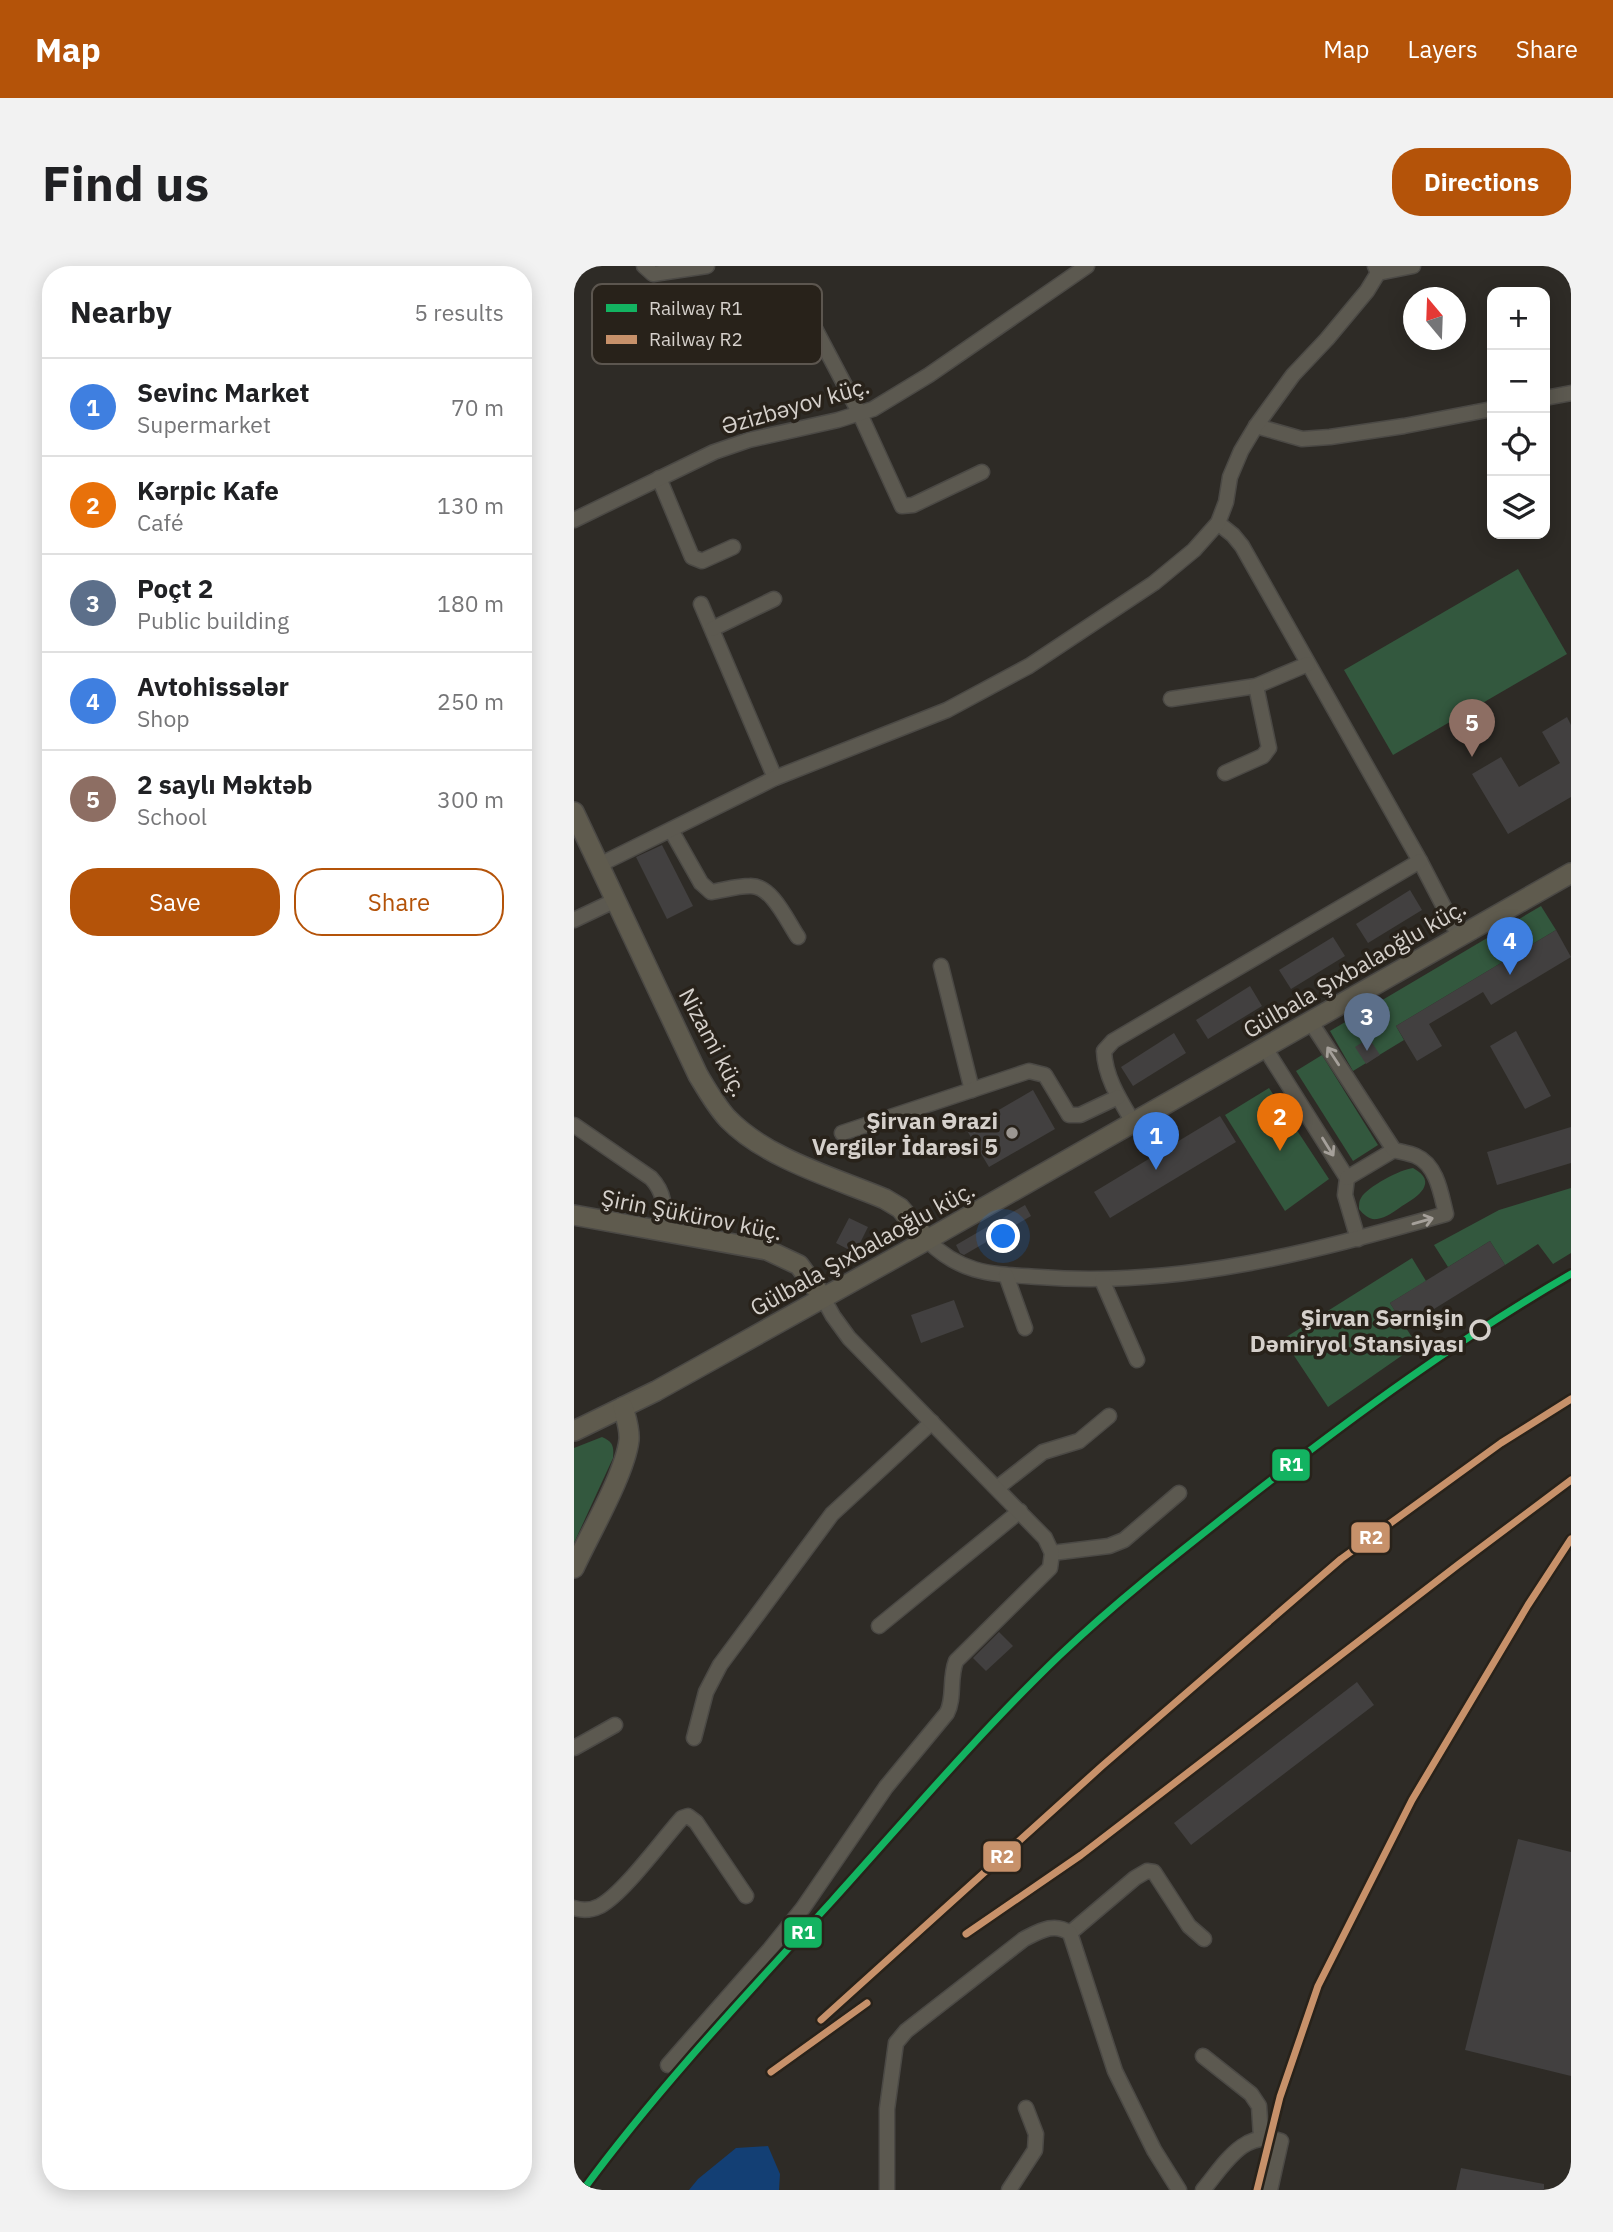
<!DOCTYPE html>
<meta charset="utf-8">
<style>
body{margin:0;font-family:"IBM Plex Sans",sans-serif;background:#f2f2f2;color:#202124}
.controls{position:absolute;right:21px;top:21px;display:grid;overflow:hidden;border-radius:14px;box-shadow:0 4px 18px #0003}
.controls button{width:63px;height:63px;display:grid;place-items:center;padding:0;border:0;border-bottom:2px solid #e0e0e0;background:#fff;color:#202124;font:35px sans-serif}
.compass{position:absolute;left:829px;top:21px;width:63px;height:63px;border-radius:50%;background:#fff;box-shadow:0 4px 18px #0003;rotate:341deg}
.you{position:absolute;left:430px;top:971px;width:24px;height:24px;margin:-18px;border:5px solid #fff;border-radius:50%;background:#1a73e8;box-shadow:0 0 0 10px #1a73e833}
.badge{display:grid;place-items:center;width:46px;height:46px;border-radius:50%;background:#b45309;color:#fff;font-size:23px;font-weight:700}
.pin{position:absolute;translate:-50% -58px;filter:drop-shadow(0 2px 4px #0008)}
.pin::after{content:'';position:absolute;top:37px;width:24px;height:21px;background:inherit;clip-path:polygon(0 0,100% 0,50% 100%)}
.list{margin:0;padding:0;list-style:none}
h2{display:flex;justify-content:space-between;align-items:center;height:91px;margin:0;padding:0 28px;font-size:30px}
h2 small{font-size:23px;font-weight:400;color:#757577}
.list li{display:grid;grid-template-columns:46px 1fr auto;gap:21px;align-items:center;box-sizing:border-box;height:98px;padding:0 28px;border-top:2px solid #e0e0e0}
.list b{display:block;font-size:26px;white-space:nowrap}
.list p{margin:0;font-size:23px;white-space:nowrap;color:#757577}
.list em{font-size:23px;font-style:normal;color:#757577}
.actions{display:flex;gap:14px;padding:21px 28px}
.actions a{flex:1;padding:16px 0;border:2px solid #b45309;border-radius:28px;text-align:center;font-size:24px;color:#b45309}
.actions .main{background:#b45309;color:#fff}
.icon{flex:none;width:38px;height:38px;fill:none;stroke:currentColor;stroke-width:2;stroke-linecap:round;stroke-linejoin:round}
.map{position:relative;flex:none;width:997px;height:1924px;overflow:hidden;border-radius:28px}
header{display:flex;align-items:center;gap:42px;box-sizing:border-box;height:98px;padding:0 35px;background:#b45309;color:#fff}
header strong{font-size:33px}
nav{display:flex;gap:38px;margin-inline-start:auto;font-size:24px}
.intro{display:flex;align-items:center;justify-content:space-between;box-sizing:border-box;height:168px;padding:0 42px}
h1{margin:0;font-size:49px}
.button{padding:18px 32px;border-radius:28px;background:#b45309;color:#fff;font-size:24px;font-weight:700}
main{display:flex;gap:42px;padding:0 42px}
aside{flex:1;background:#fff;border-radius:28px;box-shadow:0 4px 18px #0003}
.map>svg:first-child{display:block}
.green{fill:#33583e}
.water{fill:#133f74}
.building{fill:#424040}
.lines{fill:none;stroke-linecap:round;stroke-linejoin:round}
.street-casing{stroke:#4b4945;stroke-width:17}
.secondary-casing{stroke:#4b4945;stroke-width:22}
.street{stroke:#5c5950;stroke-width:14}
.secondary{stroke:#5f5b4e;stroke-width:19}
.rail-1-casing{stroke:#28221a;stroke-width:12}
.rail-2-casing{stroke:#28221a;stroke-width:12}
.rail-1{stroke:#13b361;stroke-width:7}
.rail-2{stroke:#c7916a;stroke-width:7}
.oneway{stroke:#a5a09a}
.poi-dot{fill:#9b9691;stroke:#28221a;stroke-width:2.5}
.stop-dot{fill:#28221a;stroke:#d5d0cb;stroke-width:3.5}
.labels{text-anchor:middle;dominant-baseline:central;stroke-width:7;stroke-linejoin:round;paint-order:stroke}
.street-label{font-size:23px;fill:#d5d0cb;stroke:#28221a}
.poi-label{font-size:23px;font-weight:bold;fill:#d5d0cb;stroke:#28221a;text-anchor:end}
.stop-label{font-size:23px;font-weight:bold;fill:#d5d0cb;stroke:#28221a;text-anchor:end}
.key{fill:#28221a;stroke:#5c564f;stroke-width:2}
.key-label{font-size:19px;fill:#d5d0cb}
.line-badge{stroke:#28221a;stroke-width:2.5}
.badge-label{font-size:19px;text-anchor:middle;font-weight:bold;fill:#fff}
</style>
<header>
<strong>Map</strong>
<nav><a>Map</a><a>Layers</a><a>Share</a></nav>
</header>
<div class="intro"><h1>Find us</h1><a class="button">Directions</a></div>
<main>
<aside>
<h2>Nearby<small>5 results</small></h2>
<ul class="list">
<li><span class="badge" style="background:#3f7fe0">1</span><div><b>Sevinc Market</b><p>Supermarket</p></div><em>70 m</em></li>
<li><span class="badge" style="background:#e8710a">2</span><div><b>Kərpic Kafe</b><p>Café</p></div><em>130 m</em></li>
<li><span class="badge" style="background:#5c6f8a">3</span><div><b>Poçt 2</b><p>Public building</p></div><em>180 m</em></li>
<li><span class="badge" style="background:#3f7fe0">4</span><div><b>Avtohissələr</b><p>Shop</p></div><em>250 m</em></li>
<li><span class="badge" style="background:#8d6e63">5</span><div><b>2 saylı Məktəb</b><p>School</p></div><em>300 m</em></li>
</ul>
<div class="actions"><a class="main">Save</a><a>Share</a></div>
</aside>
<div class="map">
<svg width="997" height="1924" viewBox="0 0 997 1924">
<rect width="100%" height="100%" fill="#2e2b26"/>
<!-- green -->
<g class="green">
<path d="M944,303L993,388L819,489L770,404Z"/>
<path d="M967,640L982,664L822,760L830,774L779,805L756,765Z"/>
<path d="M748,789L804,879L779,895L722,805Z"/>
<path d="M695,822L755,913L711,945L651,849Z"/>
<path d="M839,902C865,916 844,931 828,940C821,945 812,952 803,953C795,954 790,949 785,943C785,938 785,935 787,932C793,921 827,903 839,902Z"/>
<path d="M997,922V987L979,998L964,978L931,999L916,975L874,1001L860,979L925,944Z"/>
<path d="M838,992L852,1015L816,1037L843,1079L754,1141L709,1073Z"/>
<path d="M28,1171C39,1176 40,1180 39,1192L0,1277V1182Z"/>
</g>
<!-- water -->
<path class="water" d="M194,1880L206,1908L205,1924H115L124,1913L162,1882Z"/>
<!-- building -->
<g class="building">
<path d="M993,451L997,459V531L934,568L898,508L927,491L945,521L986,497L968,466Z"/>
<path d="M88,579L119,640L93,653L62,591Z"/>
<path d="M836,624L848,644L794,677L782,658Z"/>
<path d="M982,664L997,691L917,739L909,726L855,758L868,780L843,795L822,760Z"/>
<path d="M759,671L771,690L717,723L705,704Z"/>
<path d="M676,720L688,740L634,773L622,754Z"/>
<path d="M942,765L977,830L951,843L916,780Z"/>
<path d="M600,767L612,787L559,820L547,801Z"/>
<path d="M795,772L806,789L792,798L781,781Z"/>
<path d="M459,824L481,863L415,901L392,863Z"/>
<path d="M646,850L662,876L536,952L520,926Z"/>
<path d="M997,861V897L923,919L913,886Z"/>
<path d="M451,939L457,950L390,989L386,987L382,979Z"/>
<path d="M275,952L294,961L281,987L262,977Z"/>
<path d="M916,975L931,999L831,1061L816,1037Z"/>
<path d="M380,1034L390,1061L347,1077L337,1049Z"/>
<path d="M425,1366L439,1380L412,1405L399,1392Z"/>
<path d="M783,1416L800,1439L617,1579L600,1557Z"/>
<path d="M944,1573L997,1586V1810L891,1784Z"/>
<path d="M887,1902L970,1918V1924H882Z"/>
</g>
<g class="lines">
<defs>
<g id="street">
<path d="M70,0L79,8L133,0"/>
<path d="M804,7L839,0"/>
<path d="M227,36L286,148L328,240L339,239L408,206"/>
<path d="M971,132L997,127"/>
<path d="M682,160L728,173L756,171L830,160L918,143"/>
<path d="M85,212L118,291L128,295L159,281"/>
<path d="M0,254L140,186L175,174L264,154L299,143L355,109L513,0"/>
<path d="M644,257L659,269L668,280L846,595L885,670"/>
<path d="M127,338L201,512"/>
<path d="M138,363L200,333"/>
<path d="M597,433L682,420L734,398"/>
<path d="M651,507L689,490L695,482L682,420"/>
<path d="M97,564L127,617L137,626C150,624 163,620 176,620C198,619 213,655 224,671"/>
<path d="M25,599L201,512L373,444L455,400L580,317L620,284L644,257L652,236L656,211L667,185L682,160L719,109L753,73L793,25L804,7L801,0"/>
<path d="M0,654L42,634"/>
<path d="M367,700L398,824"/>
<path d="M691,782L773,912L771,929L784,973"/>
<path d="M559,856C546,834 531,811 530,785L539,775L846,595"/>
<path d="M0,859L77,912C93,929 90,944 89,966"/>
<path d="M268,867L455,805L471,809L495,849H506L544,831"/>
<path d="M773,912L820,884"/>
<path d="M353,974C388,1009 419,1008 465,1011C607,1022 737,986 872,948C867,928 863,899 842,890C835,887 827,886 820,884L736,755"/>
<path d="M432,1009L451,1062"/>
<path d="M528,1014L563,1094"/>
<path d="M423,1222L469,1186L505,1175L535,1150"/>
<path d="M478,1287L535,1280L550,1274L605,1227"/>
<path d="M305,1360L446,1245"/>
<path d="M120,1472L132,1426L146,1399L258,1248L358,1156"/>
<path d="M0,1482L41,1459"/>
<path d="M0,1642C9,1645 18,1644 26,1640C50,1627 88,1574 108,1552L114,1550L122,1556L172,1630"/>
<path d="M496,1667L561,1612L573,1605L580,1606L615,1660L630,1673"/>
<path d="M629,1790L677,1828L685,1840L687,1871"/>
<path d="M94,1799L196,1683L229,1642L312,1521L373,1447C381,1431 375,1413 382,1395L476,1302L478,1287L471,1272L275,1072L259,1050L249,1032"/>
<path d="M313,1924V1843L322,1777L332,1765L450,1673C466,1665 480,1656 496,1667L541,1805L580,1884L605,1924"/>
<path d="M435,1924L461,1884L462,1868L452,1842"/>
<path d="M629,1924C650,1899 670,1862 707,1875L696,1924"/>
</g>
<g id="secondary">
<path d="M0,546L124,809C133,824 142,840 154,853C193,893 261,912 311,933L326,942L353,974"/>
<path d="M0,949L193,984L225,999L249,1032"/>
<path d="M0,1165L82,1125L353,974L997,607"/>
<path d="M0,1302C15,1269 51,1208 55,1174C56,1163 52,1152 49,1141"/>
</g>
</defs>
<!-- street casing -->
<use href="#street" class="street-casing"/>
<!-- secondary casing -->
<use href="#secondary" class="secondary-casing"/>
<!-- street -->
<use href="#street" class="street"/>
<!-- secondary -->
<use href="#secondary" class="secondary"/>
<defs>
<path id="rail-1" d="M9,1924C84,1822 172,1729 258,1635C332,1553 405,1467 485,1390C546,1332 612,1281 678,1229C782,1148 883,1074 997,1008"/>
<g id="rail-2">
<path d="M392,1668L507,1589L885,1298L997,1214"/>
<path d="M247,1754L528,1500L767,1293L927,1177L997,1133"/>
<path d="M197,1806L293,1737"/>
<path d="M683,1924L706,1831L744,1720L838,1534L954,1339L997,1273"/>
</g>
</defs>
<!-- rail-1 casing -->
<use href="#rail-1" class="rail-1-casing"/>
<!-- rail-2 casing -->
<use href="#rail-2" class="rail-2-casing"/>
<!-- rail-1 -->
<use href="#rail-1" class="rail-1"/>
<!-- rail-2 -->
<use href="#rail-2" class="rail-2"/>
</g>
<!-- one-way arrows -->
<defs><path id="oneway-shaft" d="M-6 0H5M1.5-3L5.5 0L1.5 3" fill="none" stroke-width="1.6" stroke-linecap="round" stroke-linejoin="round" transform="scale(1.75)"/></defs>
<g class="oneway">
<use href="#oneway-shaft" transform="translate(759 790) rotate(-123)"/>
<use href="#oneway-shaft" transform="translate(754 881) rotate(58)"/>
<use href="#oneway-shaft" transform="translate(849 955) rotate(-16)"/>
</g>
<!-- markers -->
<circle class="poi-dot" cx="438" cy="867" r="7"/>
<circle class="stop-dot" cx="906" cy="1064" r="9"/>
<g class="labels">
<!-- street labels -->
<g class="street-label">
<text transform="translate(221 139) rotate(-16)">Əzizbəyov küç.</text>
<text transform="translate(780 702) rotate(-30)">Gülbala Şıxbalaoğlu küç.</text>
<text transform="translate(140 776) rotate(62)">Nizami küç.</text>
<text transform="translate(118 948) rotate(11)">Şirin Şükürov küç.</text>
<text transform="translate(288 982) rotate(-29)">Gülbala Şıxbalaoğlu küç.</text>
</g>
<!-- poi labels -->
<g class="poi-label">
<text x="424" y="854">Şirvan Ərazi<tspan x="424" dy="26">Vergilər İdarəsi 5</tspan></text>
</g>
<!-- stop labels -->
<g class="stop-label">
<text x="890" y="1051">Şirvan Sərnişin<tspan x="890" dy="26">Dəmiryol Stansiyası</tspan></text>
</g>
</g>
<!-- legend -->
<rect x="18" y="18" width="230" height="80" rx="10" class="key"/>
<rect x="32" y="38" width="31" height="8" fill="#13b361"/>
<rect x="32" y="69" width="31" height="9" fill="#c7916a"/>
<g class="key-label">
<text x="75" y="49">Railway R1</text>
<text x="75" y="80">Railway R2</text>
</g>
<g class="line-badge">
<rect x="697" y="1182" width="40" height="34" rx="7" fill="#13b361"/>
<rect x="776" y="1255" width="41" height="33" rx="7" fill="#c7916a"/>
<rect x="408" y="1574" width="40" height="33" rx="7" fill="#c7916a"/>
<rect x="209" y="1650" width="40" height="33" rx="7" fill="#13b361"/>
</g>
<g class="badge-label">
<text x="717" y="1205">R1</text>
<text x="797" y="1278">R2</text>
<text x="428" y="1597">R2</text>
<text x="229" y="1673">R1</text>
</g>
</svg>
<div class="controls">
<button>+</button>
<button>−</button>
<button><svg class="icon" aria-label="locate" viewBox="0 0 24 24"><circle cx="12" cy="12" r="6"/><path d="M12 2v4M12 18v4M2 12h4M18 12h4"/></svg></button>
<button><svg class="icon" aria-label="layers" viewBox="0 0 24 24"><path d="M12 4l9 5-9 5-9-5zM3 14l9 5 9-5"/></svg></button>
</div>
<svg class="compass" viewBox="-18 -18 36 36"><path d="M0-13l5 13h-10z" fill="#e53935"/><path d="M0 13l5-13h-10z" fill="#757577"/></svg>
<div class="you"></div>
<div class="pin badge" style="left:582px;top:904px;background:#3f7fe0">1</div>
<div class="pin badge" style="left:706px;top:885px;background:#e8710a">2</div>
<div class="pin badge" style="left:793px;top:785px;background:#5c6f8a">3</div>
<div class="pin badge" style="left:936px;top:709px;background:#3f7fe0">4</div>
<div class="pin badge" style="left:898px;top:491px;background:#8d6e63">5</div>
</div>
</main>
